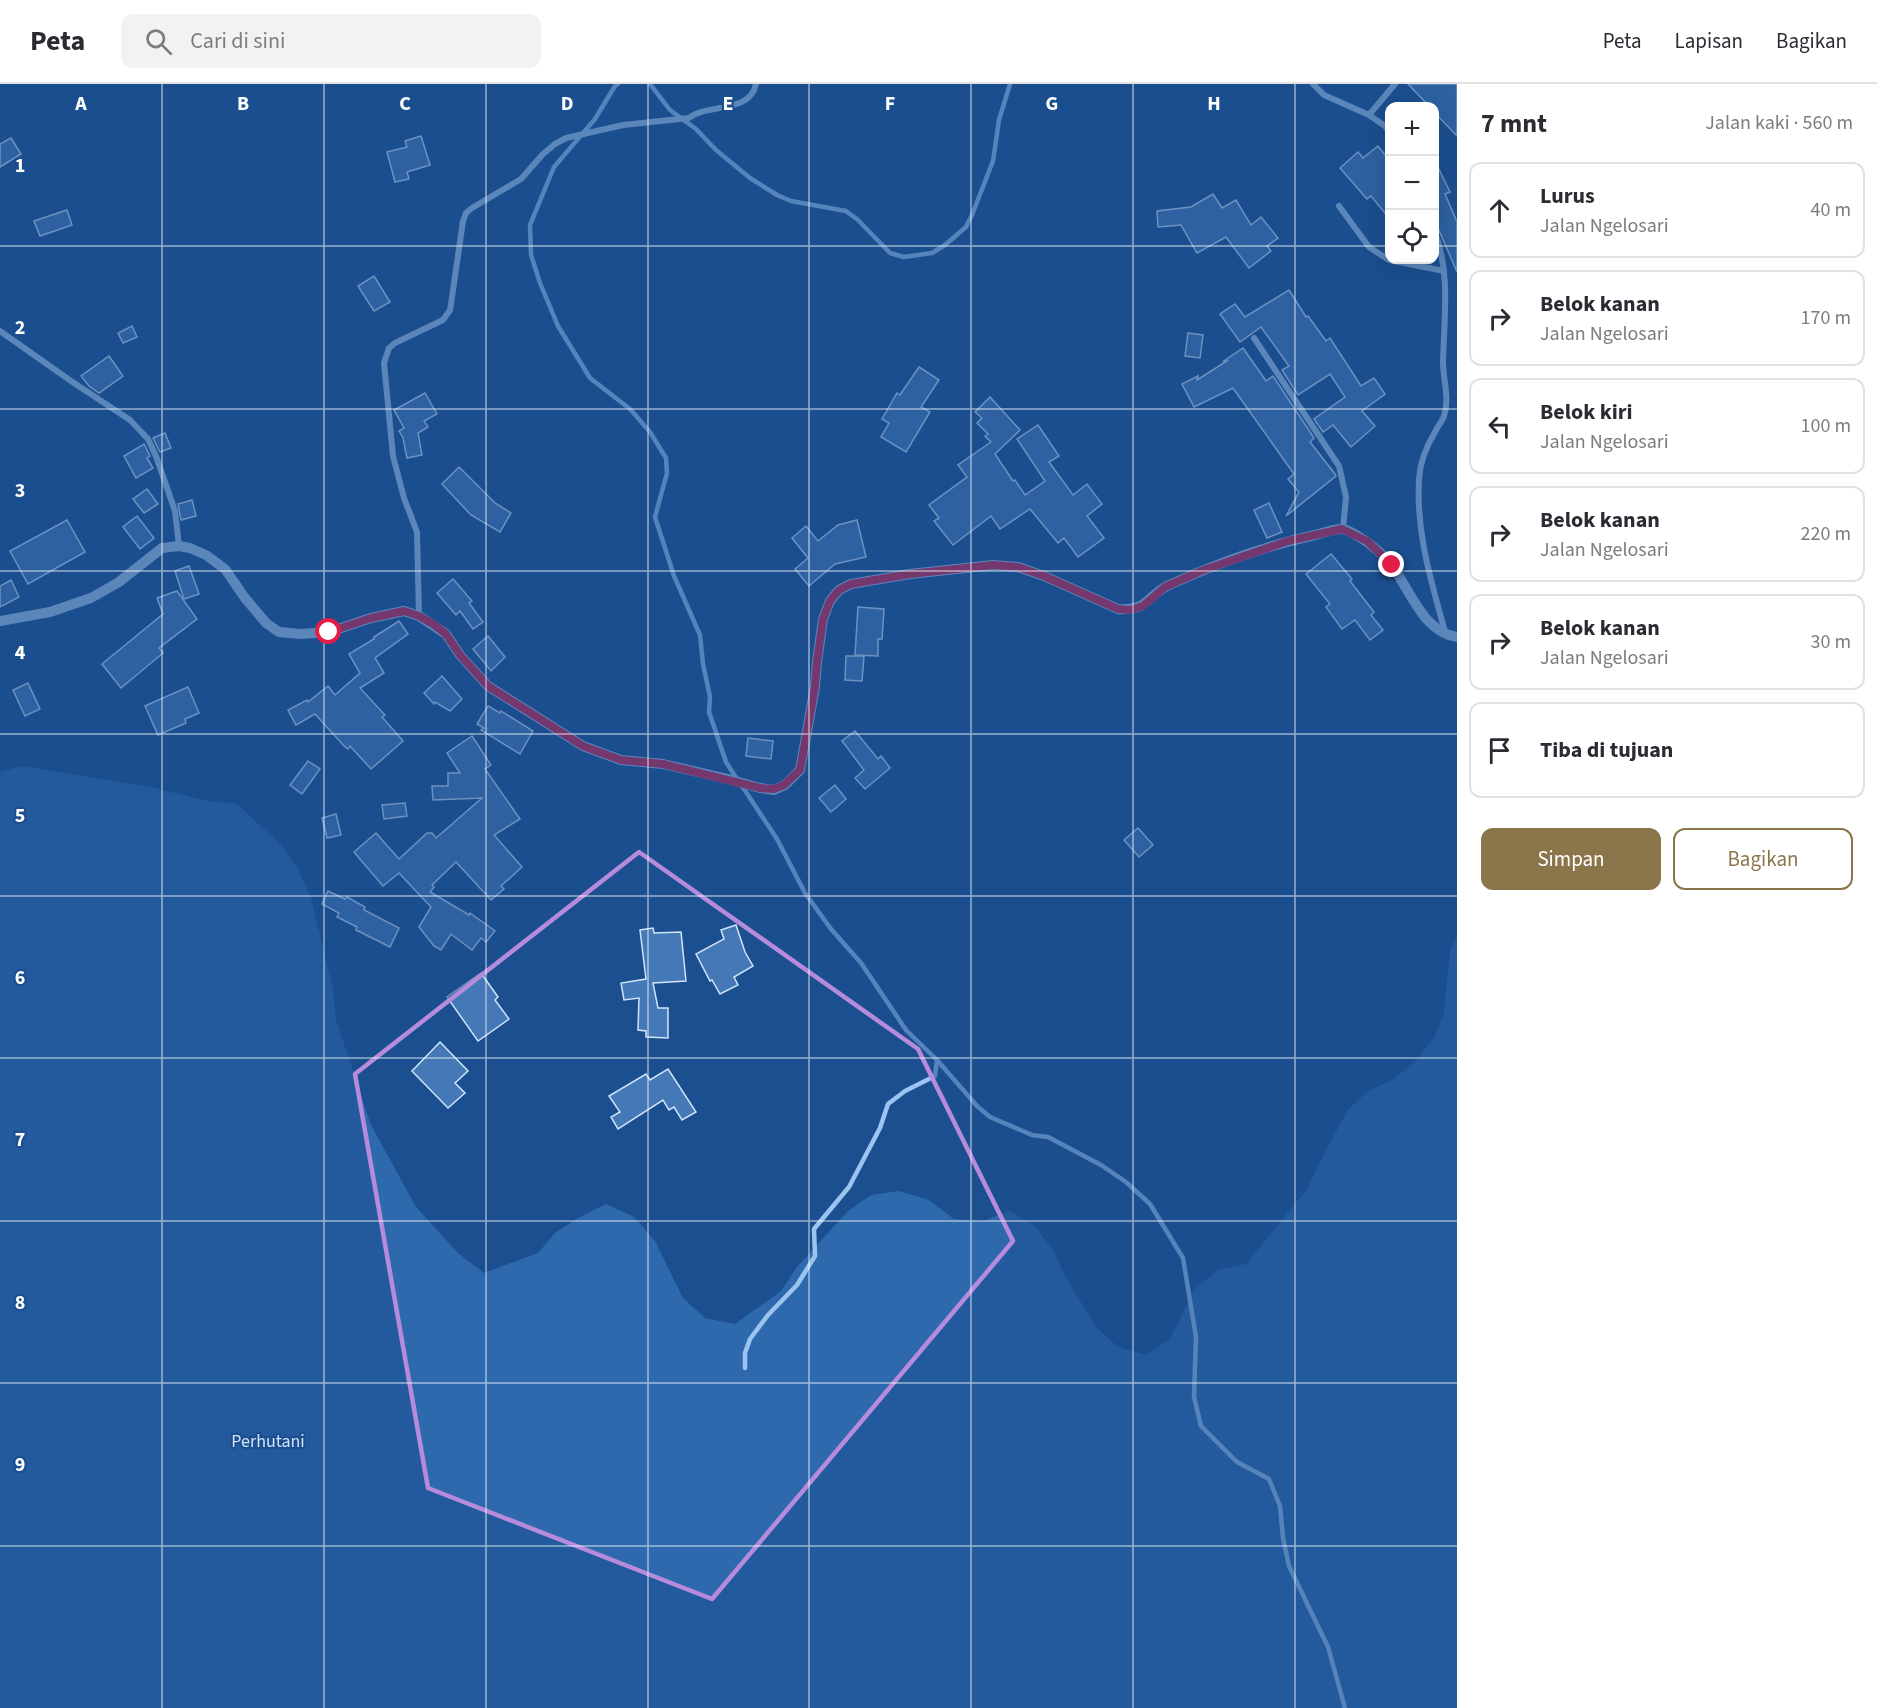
<!DOCTYPE html>
<html lang="id">
<meta charset="utf-8">
<style>
body{margin:0;font-family:"Source Sans 3",sans-serif;background:#f2f2f3;color:#2b2b33}
.controls{position:absolute;right:18px;top:18px;display:grid;overflow:hidden;border-radius:12px;box-shadow:0 6px 24px #0002}
.controls button{width:54px;height:54px;display:grid;place-items:center;padding:0;border:0;border-bottom:2px solid #e1e1e2;background:#fff;color:#2b2b33;font:30px sans-serif}
.stop{position:absolute;width:18px;height:18px;margin:-14px;border:4px solid #e11d48;border-radius:50%;background:#fff}
.stop.end{background:#e11d48;border-color:#fff;box-shadow:0 2px 6px #0008}
.list{margin:0;padding:0;list-style:none}
h2{display:flex;justify-content:space-between;align-items:center;height:78px;margin:0;padding:0 24px;font-size:26px}
h2 small{font-size:20px;font-weight:400;color:#7c7c81}
.list li{display:grid;grid-template-columns:39px 1fr auto;gap:18px;align-items:center;box-sizing:border-box;height:96px;margin:0 12px 12px;padding:0 12px;border:2px solid #e1e1e2;border-radius:12px}
.list b{display:block;font-size:22px;white-space:nowrap}
.list p{margin:0;font-size:20px;white-space:nowrap;color:#7c7c81}
.list em{font-size:20px;font-style:normal;color:#7c7c81}
.actions{display:flex;gap:12px;padding:18px 24px}
.actions a{flex:1;padding:14px 0;border:2px solid #8a764a;border-radius:12px;text-align:center;font-size:21px;color:#8a764a}
.actions .main{background:#8a764a;color:#fff}
.icon{flex:none;width:33px;height:33px;fill:none;stroke:currentColor;stroke-width:2;stroke-linecap:round;stroke-linejoin:round}
.map{position:relative;flex:none;width:1457px;height:1624px;overflow:hidden}
header{display:flex;align-items:center;gap:36px;box-sizing:border-box;height:84px;padding:0 30px;background:#fff;border-bottom:2px solid #e1e1e2}
header strong{font-size:28px}
nav{display:flex;gap:33px;margin-inline-start:auto;font-size:21px}
.search{width:420px;height:54px;background:#f2f2f3;display:flex;align-items:center;gap:15px;box-sizing:border-box;padding:0 21px;border-radius:12px;color:#7c7c81;font-size:22px}
main{display:flex}
aside{flex:1;background:#fff}
.map>svg:first-child{display:block}
.green{fill:#2e69ad}
.lines{fill:none;stroke-linecap:round;stroke-linejoin:round}
.stream{stroke:#9cc4f0;stroke-width:4.5}
.building{fill:#4478b7;stroke:#cfe3fa;stroke-width:1.5}
.minor{stroke:#a9c9ee;stroke-width:6}
.tertiary{stroke:#a9c9ee;stroke-width:10}
.route{stroke:#e11d48;stroke-width:8}
.marked{fill:none;stroke:#b68bdc;stroke-width:4.5;stroke-linejoin:round}
.grid{fill:none;stroke:#fff;stroke-width:1.5;stroke-opacity:0.55}
.labels{text-anchor:middle;dominant-baseline:central;stroke-width:4.5;stroke-linejoin:round;paint-order:stroke}
.park-label{font-size:18px;fill:#cfe3fa;stroke:#1b4f8f}
.grid-label{font-size:20px;text-anchor:middle;font-weight:bold;fill:#fff;stroke:#1b4f8f;stroke-width:4.5;stroke-linejoin:round;paint-order:stroke}
</style>
<header>
<strong>Peta</strong>
<div class="search"><svg class="icon" aria-label="search" viewBox="0 0 24 24"><circle cx="10" cy="10" r="6"/><path d="M15 15l6 6"/></svg>Cari di sini</div>
<nav><a>Peta</a><a>Lapisan</a><a>Bagikan</a></nav>
</header>
<main>
<div class="map">
<svg width="1457" height="1624" viewBox="0 0 1457 1624">
<rect width="100%" height="100%" fill="#1b4f8f"/>
<!-- green -->
<path class="green" d="M21,682L150,703L207,717L237,720L282,762L298,785L311,814L333,906L336,936L371,1041L416,1123L459,1170L484,1189L538,1169L556,1148L580,1133L606,1120L634,1133L655,1157L683,1214L705,1234L735,1240L781,1207L797,1183L848,1127L871,1111L899,1107L929,1116L954,1135L983,1137L1010,1127L1035,1142L1053,1166L1065,1192L1096,1243L1118,1263L1146,1271L1170,1255L1195,1204L1218,1186L1246,1180L1308,1104L1320,1078L1347,1027L1368,1007L1394,995L1416,976L1434,954L1444,928L1450,867L1457,852V1624H0V688Z"/>
<g class="lines">
<!-- stream -->
<g class="stream">
<path d="M618,0L615,2L595,35L554,83L530,141L531,171L540,199L558,242L590,294L630,325L650,348L666,374L667,389L655,433L674,492L700,551L703,580L710,613L709,628L726,678L737,695"/>
<path d="M650,0L670,26L696,45L716,66L750,94L777,111L791,117L846,127L858,136L890,169L904,173L932,169L945,161L966,143L972,131L993,77L999,36L1010,0"/>
<path d="M742,702L777,755L805,809L831,845L861,879L906,946L937,976L977,1022L990,1033L1032,1051L1048,1053L1101,1081L1126,1098L1150,1120L1183,1174L1196,1253L1194,1313L1201,1342L1237,1378L1269,1395L1280,1422L1283,1454L1289,1482L1328,1563L1345,1624"/>
<path d="M745,1284V1269L750,1255L768,1231L797,1201L815,1172L814,1145L849,1103L880,1044L888,1020L905,1007L935,992L937,976"/>
</g>
</g>
<!-- building -->
<g class="building">
<path d="M1408,0H1457V52L1434,28V22H1429Z"/>
<path d="M421,52L430,81L407,88L409,95L395,98L387,68L407,63L405,57Z"/>
<path d="M11,54L21,70L0,83V60Z"/>
<path d="M1378,62L1389,76V134L1371,112L1367,115L1340,84L1358,68L1363,74Z"/>
<path d="M1434,75L1450,108L1445,110L1457,138V188L1434,135Z"/>
<path d="M1213,110L1222,124L1236,116L1251,141L1261,133L1278,154L1267,162L1271,167L1249,184L1226,153L1197,169L1181,141L1158,143L1157,127L1191,123Z"/>
<path d="M67,126L72,141L40,152L34,137Z"/>
<path d="M374,192L390,218L374,227L358,202Z"/>
<path d="M1289,206L1306,233L1308,232L1326,257L1330,254L1361,302L1374,294L1385,310L1362,327L1375,342L1351,363L1333,341L1323,348L1314,335L1345,313L1330,290L1298,311L1282,286L1289,282L1261,243L1240,258L1220,230L1235,220L1245,233Z"/>
<path d="M132,242L137,253L123,259L118,249Z"/>
<path d="M1188,249L1203,251L1200,274L1185,272Z"/>
<path d="M1243,264L1266,297L1273,292L1314,354L1310,358L1335,390L1336,392L1286,432L1299,408L1288,395L1294,390L1233,304L1194,323L1182,300L1198,292L1197,296L1227,277H1224Z"/>
<path d="M109,272L123,292L99,309L89,302L81,292Z"/>
<path d="M919,283L939,296L921,323L930,328L906,368L881,353L889,339L882,335L897,309L900,311Z"/>
<path d="M425,309L437,330L424,337L428,343L418,349L422,371L407,374L403,354L399,347L404,344L394,326Z"/>
<path d="M990,313L1020,346L995,370L1013,397L1015,396L1025,411L1045,397L1017,355L1038,341L1059,372L1049,378L1073,411L1087,400L1102,420L1087,432L1104,454L1078,473L1064,454L1058,459L1030,425L1000,445L991,432L953,461L934,437L939,434L929,421L967,393L958,381L991,358L985,352L988,350L977,339L982,334L975,328Z"/>
<path d="M165,349L171,364L160,368L153,354Z"/>
<path d="M144,360L150,372L147,374L153,384L136,394L124,372Z"/>
<path d="M459,383L495,419L511,429L500,448L471,431L442,400Z"/>
<path d="M147,405L158,420L144,429L133,415Z"/>
<path d="M192,416L196,432L181,436L178,420Z"/>
<path d="M1269,419L1282,448L1267,454L1254,426Z"/>
<path d="M137,432L154,454L140,465L123,443Z"/>
<path d="M67,436L85,468L28,500L10,467Z"/>
<path d="M857,436L866,473L835,480L809,502L795,485L808,474L792,454L806,442L818,457L838,441Z"/>
<path d="M1331,470L1352,495L1350,497L1374,528L1371,531L1383,546L1370,556L1355,536L1342,545L1326,523L1330,520L1306,490Z"/>
<path d="M189,482L199,510L184,515L175,487Z"/>
<path d="M453,495L472,517L469,519L483,538L473,545L460,527L456,531L437,509Z"/>
<path d="M11,496L19,513L0,523V502Z"/>
<path d="M177,507L197,535L159,564L163,569L121,604L102,580L163,530L157,514Z"/>
<path d="M858,523L884,525L882,555H878V572L855,571Z"/>
<path d="M399,537L408,550L375,574L384,589L360,604L385,631L382,633L403,657L371,685L350,662L348,665L345,663L315,630L296,641L288,626L307,616L308,618L328,602L335,611L360,589L349,570L374,555V553Z"/>
<path d="M488,552L505,573L491,587L473,565Z"/>
<path d="M846,572H864L862,597L845,596Z"/>
<path d="M442,592L462,615L450,627L435,618L434,620L424,609Z"/>
<path d="M28,599L40,625L25,632L13,606Z"/>
<path d="M188,603L199,629L185,635L186,639L158,651L145,622Z"/>
<path d="M488,622L500,629L501,627L533,647L520,670L481,646L484,644L477,640Z"/>
<path d="M855,647L878,675L881,672L890,684L865,705L855,694L864,686L842,657Z"/>
<path d="M472,652L491,681L485,685L520,735L494,751L522,783L501,802L504,805L491,816L456,778L432,801L434,803L430,808L469,831L470,829L495,847L486,858L481,854L472,866L451,850L441,866L434,862L419,843L431,823L399,789L383,802L354,768L376,749L399,775L427,749H432L436,754L482,714L433,716L432,702H448V689H460L447,669Z"/>
<path d="M748,654L773,657L771,675L746,672Z"/>
<path d="M308,677L320,685L302,710L290,701Z"/>
<path d="M835,701L846,715L831,728L819,714Z"/>
<path d="M405,719L407,732L384,735L382,721Z"/>
<path d="M336,730L341,751L327,754L322,734Z"/>
<path d="M1138,744L1153,761L1139,773L1124,756Z"/>
<path d="M328,807L345,815L347,813L365,823L364,826L399,844L390,863L356,846L357,843L337,833L339,829L322,820Z"/>
<path d="M736,841L745,868L753,882L734,893L738,901L720,910L712,896L710,897L696,870L724,855L721,846Z"/>
<path d="M653,844L654,849L681,848L686,897L653,899L658,924H668V954L646,953V947L638,946L639,914L624,916L621,899L646,895L640,846Z"/>
<path d="M481,889L498,913L495,916L509,935L478,957L447,913Z"/>
<path d="M440,958L468,987L455,999L465,1009L448,1024L412,987Z"/>
<path d="M668,985L696,1028L682,1036L674,1023L669,1026L663,1016L618,1045L611,1033L620,1028L609,1012L646,990L650,996Z"/>
</g>
<g class="lines">
<!-- minor -->
<g class="minor">
<path d="M1313,0L1324,11L1369,31L1385,42L1390,49"/>
<path d="M1369,31L1395,0"/>
<path d="M1339,122L1369,163L1389,176L1444,187"/>
<path d="M1434,146C1451,188 1444,234 1443,278C1443,295 1450,315 1444,332C1442,338 1437,343 1435,348C1426,363 1420,378 1419,395C1416,450 1431,496 1445,548"/>
<path d="M0,247L71,297L130,336L148,355L156,372L175,427L179,462"/>
<path d="M1254,254L1339,382L1346,413L1343,445"/>
<path d="M419,532L417,448L404,414L393,372L384,279L389,264L395,259L443,236L450,226L451,220L463,137L466,129L472,124L521,95L543,70L555,60L566,54L623,41L689,34C708,19 750,30 756,0"/>
</g>
<!-- tertiary -->
<path class="tertiary" d="M0,537L50,528L91,514L119,498L162,464L179,462L190,464L206,471L225,485L245,514L266,539L279,548L301,550L329,548L371,534L404,527L419,532L446,550L460,571L488,602L583,662L621,676L663,680L728,695L760,704L774,706L785,701L800,686L815,603L817,578L823,535L830,517L839,506L851,500L910,490L993,481L1018,483L1044,492L1118,525C1149,527 1146,512 1169,501C1215,480 1265,462 1315,451C1323,449 1333,445 1342,445C1347,445 1354,450 1358,452C1370,459 1384,471 1392,482C1411,507 1423,548 1457,553"/>
</g>
<g class="lines">
<!-- route -->
<path class="route" d="M329,548L371,534L404,527L419,532L433,540L446,550L460,571L488,602L583,662L621,676L663,680L760,704L774,705L784,701L800,686L815,603L817,578L823,535L830,517L839,506L851,500L910,490L993,481L1018,483L1044,492L1118,525L1130,526L1143,522L1165,503L1201,487L1288,457L1342,445L1367,457L1392,481"/>
</g>
<!-- marked area -->
<path d="M0 0H1457V1624H0ZM639,768L918,965L1013,1157L712,1515L428,1404L355,990Z" fill="#1b4f8f" fill-opacity=".55" fill-rule="evenodd"/>
<path class="marked" d="M639,768L918,965L1013,1157L712,1515L428,1404L355,990Z"/>
<!-- grid -->
<path class="grid" d="M162,0V1624M324,0V1624M486,0V1624M648,0V1624M809,0V1624M971,0V1624M1133,0V1624M1295,0V1624M0,162H1390M1434,162H1457M0,325H1457M0,487H1457M0,650H1457M0,812H1457M0,974H1457M0,1137H1457M0,1299H1457M0,1462H1457"/>
<g class="labels">
<!-- park labels -->
<g class="park-label">
<text x="268" y="1357">Perhutani</text>
</g>
</g>
<g class="grid-label">
<text x="81" y="26">A</text>
<text x="243" y="26">B</text>
<text x="405" y="26">C</text>
<text x="567" y="26">D</text>
<text x="728" y="26">E</text>
<text x="890" y="26">F</text>
<text x="1052" y="26">G</text>
<text x="1214" y="26">H</text>
<text x="20" y="88">1</text>
<text x="20" y="250">2</text>
<text x="20" y="413">3</text>
<text x="20" y="575">4</text>
<text x="20" y="738">5</text>
<text x="20" y="900">6</text>
<text x="20" y="1062">7</text>
<text x="20" y="1225">8</text>
<text x="20" y="1387">9</text>
</g>
</svg>
<div class="controls">
<button>+</button>
<button>−</button>
<button><svg class="icon" aria-label="locate" viewBox="0 0 24 24"><circle cx="12" cy="12" r="6"/><path d="M12 2v4M12 18v4M2 12h4M18 12h4"/></svg></button>
</div>
<div class="stop" style="left:329px;top:548px"></div>
<div class="stop end" style="left:1392px;top:481px"></div>
</div>
<aside>
<h2>7 mnt<small>Jalan kaki · 560 m</small></h2>
<ul class="list">
<li><svg class="icon" aria-label="ahead" viewBox="0 0 24 24"><path d="M12 20V5M6 11l6-6 6 6"/></svg><div><b>Lurus</b><p>Jalan Ngelosari</p></div><em>40 m</em></li>
<li><svg class="icon" aria-label="right" viewBox="0 0 24 24"><path d="M7 20v-9h11M14 6l5 5-5 5"/></svg><div><b>Belok kanan</b><p>Jalan Ngelosari</p></div><em>170 m</em></li>
<li><svg class="icon" aria-label="left" viewBox="0 0 24 24"><path d="M17 20v-9H6M10 6l-5 5 5 5"/></svg><div><b>Belok kiri</b><p>Jalan Ngelosari</p></div><em>100 m</em></li>
<li><svg class="icon" aria-label="right" viewBox="0 0 24 24"><path d="M7 20v-9h11M14 6l5 5-5 5"/></svg><div><b>Belok kanan</b><p>Jalan Ngelosari</p></div><em>220 m</em></li>
<li><svg class="icon" aria-label="right" viewBox="0 0 24 24"><path d="M7 20v-9h11M14 6l5 5-5 5"/></svg><div><b>Belok kanan</b><p>Jalan Ngelosari</p></div><em>30 m</em></li>
<li><svg class="icon" aria-label="arrive" viewBox="0 0 24 24"><path d="M6 21V4h12l-3 4 3 4H6"/></svg><div><b>Tiba di tujuan</b></div></li>
</ul>
<div class="actions"><a class="main">Simpan</a><a>Bagikan</a></div>
</aside>
</main>
